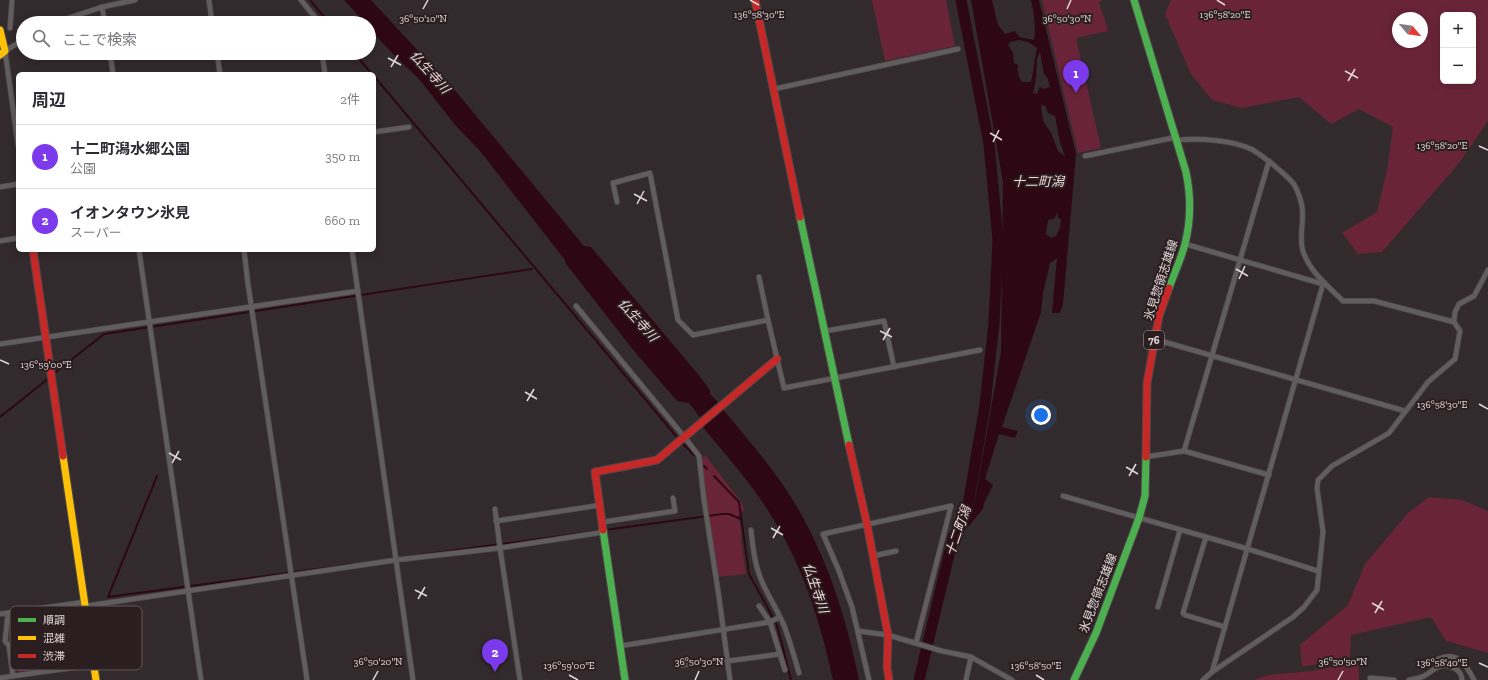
<!DOCTYPE html>
<html lang="ja">
<meta charset="utf-8">
<style>
body{margin:0;font-family:"Zilla Slab","Noto Sans JP",serif;background:#f2f2f3;color:#2b2b33}
.controls{position:absolute;right:12px;top:12px;display:grid;overflow:hidden;border-radius:6px;box-shadow:0 2px 10px #0003}
.controls button{width:36px;height:36px;display:grid;place-items:center;padding:0;border:0;border-bottom:1px solid #e1e1e2;background:#fff;color:#2b2b33;font:20px sans-serif}
.compass{position:absolute;left:1392px;top:12px;width:36px;height:36px;border-radius:50%;background:#fff;box-shadow:0 2px 10px #0003;rotate:119deg}
.you{position:absolute;left:1041px;top:415px;width:14px;height:14px;margin:-10px;border:3px solid #fff;border-radius:50%;background:#1a73e8;box-shadow:0 0 0 6px #1a73e833}
.badge{display:grid;place-items:center;width:26px;height:26px;border-radius:50%;background:#7c3aed;color:#fff;font-size:13px;font-weight:700}
.pin{position:absolute;translate:-50% -33px;filter:drop-shadow(0 1px 2px #0008)}
.pin::after{content:'';position:absolute;top:21px;width:14px;height:12px;background:inherit;clip-path:polygon(0 0,100% 0,50% 100%)}
.list{margin:0;padding:0;list-style:none}
h2{display:flex;justify-content:space-between;align-items:center;height:52px;margin:0;padding:0 16px;font-size:17px}
h2 small{font-size:13px;font-weight:400;color:#7c7c81}
.list li{display:grid;grid-template-columns:26px 1fr auto;gap:12px;align-items:center;box-sizing:border-box;height:64px;padding:0 16px;border-top:1px solid #e1e1e2}
.list b{display:block;font-size:15px;white-space:nowrap}
.list p{margin:0;font-size:13px;white-space:nowrap;color:#7c7c81}
.list em{font-size:13px;font-style:normal;color:#7c7c81}
.icon{flex:none;width:22px;height:22px;fill:none;stroke:currentColor;stroke-width:2;stroke-linecap:round;stroke-linejoin:round}
.map{position:relative;flex:none;width:1488px;height:680px;overflow:hidden}
.search{position:absolute;background:#fff;box-shadow:0 2px 10px #0003;left:16px;top:16px;width:360px;height:44px;display:flex;align-items:center;gap:10px;box-sizing:border-box;padding:0 14px;border-radius:22px;color:#7c7c81;font-size:15px}
.panel{position:absolute;background:#fff;box-shadow:0 2px 10px #0003;left:16px;top:72px;width:360px;height:180px;border-radius:6px}
.map>svg:first-child{display:block}
.green{fill:#6a243a;fill-rule:evenodd}
.water{fill:#2e0714;fill-rule:evenodd}
.lines{fill:none;stroke-linecap:round;stroke-linejoin:round}
.stream{stroke:#2e0714;stroke-width:2}
.river{stroke:#2e0714;stroke-width:11}
.street-casing{stroke:#4d4749;stroke-width:6}
.fast-casing{stroke:#4d4749;stroke-width:9}
.slow-casing{stroke:#4d4749;stroke-width:9}
.jam-casing{stroke:#4d4749;stroke-width:9}
.street{stroke:#615c5e;stroke-width:4.5}
.fast{stroke:#4caf50;stroke-width:7}
.slow{stroke:#ffc107;stroke-width:7}
.jam{stroke:#c62828;stroke-width:7}
.ticks{fill:none;stroke:#e1d8da;stroke-width:1.5}
.labels{text-anchor:middle;dominant-baseline:central;stroke-width:4;stroke-linejoin:round;paint-order:stroke}
.shield{fill:#2b1e20;stroke:#aaa0a2;stroke-width:1}
.shield-label{font-size:11px;font-weight:bold;fill:#e1d8da}
.street-label{font-size:12px;fill:#e1d8da;stroke:#2b1e20}
.water-label{font-size:13px;font-style:italic;fill:#f2d8dc;stroke:#2b1e20}
.key{fill:#2b1e20;stroke:#625658;stroke-width:1}
.key-label{font-size:11px;fill:#e1d8da}
.ticks-label{font-size:10px;text-anchor:middle;fill:#e1d8da;stroke:#2b1e20;stroke-width:4;stroke-linejoin:round;paint-order:stroke}
</style>
<div class="map">
<svg width="1488" height="680" viewBox="0 0 1488 680">
<rect width="100%" height="100%" fill="#322a2c"/>
<!-- green -->
<g class="green">
<path d="M872,0H946L955,46L885,61Z"/>
<path d="M1042,0H1103L1099,2L1108,31L1076,38L1101,148L1078,153Z"/>
<path d="M1171,0H1488V121L1460,162L1382,252L1358,254L1342,233L1377,212L1387,170L1393,127L1359,109L1331,124L1299,97L1242,108L1212,100L1191,74L1165,14ZM1443,15H1473V81H1443ZM1398,18H1422V42H1398Z"/>
<path d="M705,455L742,503L744,510L738,516L741,529V541L746,574L718,577L701,460Z"/>
<path d="M1429,497L1462,500L1488,511V653L1446,641L1431,617L1351,635L1350,657L1302,667L1300,645L1348,605L1365,564L1408,513Z"/>
<path d="M42,612L44,614L47,638L46,640L35,642L38,667L35,670L19,672L15,643L16,616Z"/>
<path d="M1358,662L1359,680H1254L1268,675L1312,671Z"/>
</g>
<!-- water -->
<g class="water">
<path d="M344,0H371L458,94L584,246L591,247L697,373L710,390V394L718,402L700,417L689,403L677,401L635,352L566,264L565,260L480,151L456,126L419,79L389,50L369,28V23H365Z"/>
<path d="M971,0H992L998,25L1005,34L1015,31L1019,37L1034,40C1036,27 1034,13 1031,0H1039L1076,154L1063,304L1060,313H1052L1057,258L1050,263L1043,293L1041,312L1002,427L1018,431L1015,438L999,434L985,479L993,485L982,507L974,505L1001,352L1003,182ZM1019,40L1028,42L1037,48C1034,59 1034,71 1031,82H1022C1018,76 1017,72 1018,65L1014,63L1013,53L1008,45L1010,42ZM1040,52L1044,74L1048,79L1050,87L1043,89L1040,87L1037,94L1033,93L1036,79L1037,58ZM1045,105L1048,113L1055,116L1060,142L1065,156L1058,151L1051,133L1043,121L1041,106ZM1057,212L1058,218L1061,219L1060,228L1056,236L1051,238L1046,234L1048,220L1055,218Z"/>
<path d="M722,408C744,435 768,462 787,491C825,549 845,613 859,680H833C821,624 803,566 772,517C752,484 726,455 701,425Z"/>
</g>
<g class="lines">
<!-- stream -->
<g class="stream">
<path d="M310,0L329,23"/>
<path d="M354,53L372,74"/>
<path d="M374,76L676,436"/>
<path d="M52,375L104,334L532,269"/>
<path d="M0,417L49,378"/>
<path d="M683,444L694,455"/>
<path d="M704,466L707,469"/>
<path d="M157,476L108,597L355,564"/>
<path d="M714,476L739,502L749,574L777,625L791,680"/>
<path d="M605,530L722,514H729L741,519"/>
<path d="M420,555L598,531"/>
</g>
<!-- river -->
<g class="river">
<path d="M966,521L978,506"/>
<path d="M919,680L953,538L966,517L985,405L994,323L998,240L989,144L961,0"/>
</g>
<defs>
<g id="street">
<path d="M209,0L212,23"/>
<path d="M301,0L318,21V23"/>
<path d="M102,7L105,23"/>
<path d="M54,23L102,7L135,0"/>
<path d="M10,28L12,0"/>
<path d="M110,53L113,74"/>
<path d="M217,53L220,74"/>
<path d="M322,53L325,74"/>
<path d="M774,89L958,49"/>
<path d="M374,132L409,127"/>
<path d="M1178,140C1198,138 1234,140 1253,150C1261,155 1270,162 1277,168C1292,181 1296,183 1301,202C1306,217 1298,235 1303,251C1309,271 1329,287 1343,301H1374L1454,322"/>
<path d="M18,145L5,51L23,40"/>
<path d="M1085,156L1177,137"/>
<path d="M0,187L18,184"/>
<path d="M617,202L613,183L650,173L678,320L693,335L768,320L784,388L980,350"/>
<path d="M0,241L18,238"/>
<path d="M1185,244L1323,284"/>
<path d="M139,250L201,680"/>
<path d="M244,250L248,284L307,680"/>
<path d="M352,250L413,680"/>
<path d="M759,277L768,320"/>
<path d="M576,306L681,433"/>
<path d="M825,331L884,321L894,367"/>
<path d="M1154,339L1405,411"/>
<path d="M0,344L358,291"/>
<path d="M686,439L699,456L704,500L719,597L730,680"/>
<path d="M1184,451L1269,161"/>
<path d="M1145,457L1184,451L1269,475"/>
<path d="M1063,496L1248,549L1318,571"/>
<path d="M495,509L500,548L520,680"/>
<path d="M496,521L601,505"/>
<path d="M603,522L675,511L673,498"/>
<path d="M751,530C753,549 755,567 763,584C770,600 781,615 786,631C791,645 795,659 799,673"/>
<path d="M1206,537L1183,613L1185,615L1225,627"/>
<path d="M873,556L896,551"/>
<path d="M86,606L396,560L500,548L605,532"/>
<path d="M759,606L770,622L780,617"/>
<path d="M1158,607L1180,530"/>
<path d="M46,608L50,642"/>
<path d="M8,613L5,641L9,646L13,676"/>
<path d="M0,614L85,602"/>
<path d="M858,631L888,635L942,651L971,657L1012,680"/>
<path d="M620,646L770,622L780,654"/>
<path d="M728,661L780,654L785,670"/>
<path d="M682,665L727,659"/>
<path d="M1440,666L1437,663L1438,659C1458,651 1466,664 1474,680"/>
<path d="M41,672L94,665"/>
<path d="M1212,672L1323,284L1325,283"/>
<path d="M0,678L41,672L37,644L90,637"/>
<path d="M1370,678L1394,680"/>
<path d="M869,680L852,607L839,571L823,534L951,506L916,643"/>
<path d="M966,680L971,657"/>
<path d="M1203,680L1212,672L1293,617L1304,607L1317,590L1323,532L1317,488L1318,480L1332,466L1389,433L1428,382L1455,359L1460,331L1454,322L1455,312L1459,304L1474,296L1488,270"/>
<path d="M1409,680C1414,679 1420,678 1424,676C1430,673 1435,667 1441,666C1450,664 1462,670 1462,680"/>
</g>
<g id="fast">
<path d="M1134,0L1186,172C1191,196 1191,220 1185,244C1181,259 1174,274 1169,288"/>
<path d="M800,217L849,445"/>
<path d="M603,530L625,680"/>
<path d="M1074,680L1096,633L1139,518L1145,496L1146,457"/>
</g>
<g id="slow">
<path d="M0,30L5,51L0,55"/>
<path d="M63,456L96,680"/>
</g>
<g id="jam">
<path d="M755,0L800,217"/>
<path d="M33,250L63,456"/>
<path d="M849,445L867,524L888,635L887,667L889,680"/>
<path d="M1146,457L1147,383L1159,316L1169,288"/>
<path d="M603,530L595,472L657,460L777,359"/>
</g>
</defs>
<!-- street casing -->
<use href="#street" class="street-casing"/>
<!-- fast casing -->
<use href="#fast" class="fast-casing"/>
<!-- slow casing -->
<use href="#slow" class="slow-casing"/>
<!-- jam casing -->
<use href="#jam" class="jam-casing"/>
<!-- street -->
<use href="#street" class="street"/>
<!-- fast -->
<use href="#fast" class="fast"/>
<!-- slow -->
<use href="#slow" class="slow"/>
<!-- jam -->
<use href="#jam" class="jam"/>
</g>
<!-- ticks -->
<path class="ticks" d="M750,0L759,5M1217,0L1225,5M423,9L428,0M1067,9L1071,0M388,58L401,65M391,67L398,55M1345,71L1358,78M1348,81L1355,69M990,133L1002,140M993,142L999,130M1479,146L1488,150M634,194L647,201M637,204L644,191M1236,269L1248,276M1239,279L1245,266M880,331L892,337M883,340L890,328M0,360L9,364M525,392L537,399M527,401L534,389M1479,404L1488,409M169,453L181,460M172,463L179,451M1126,467L1138,474M1129,476L1136,464M771,528L783,535M773,538L780,526M415,590L427,596M418,599L425,587M1372,603L1384,610M1375,613L1382,601M1479,663L1488,667M569,675L578,680M1036,675L1044,680M373,680L378,671M695,680L699,671M1338,680L1343,671"/>
<g class="labels">
<!-- shield labels -->
<rect class="shield" x="1144" y="331" width="20" height="18" rx="3"/>
<g class="shield-label">
<text x="1154" y="340">76</text>
</g>
<!-- street labels -->
<g class="street-label">
<text transform="translate(1161 280) rotate(-72)">氷見惣領志雄線</text>
<text transform="translate(1098 593) rotate(-69)">氷見惣領志雄線</text>
</g>
<!-- water labels -->
<g class="water-label">
<text transform="translate(430 72) rotate(48)">仏生寺川</text>
<text x="1038" y="181">十二町潟</text>
<text transform="translate(638 320) rotate(48)">仏生寺川</text>
<text transform="translate(958 531) rotate(-71)">十二町潟</text>
<text transform="translate(816 588) rotate(71)">仏生寺川</text>
</g>
</g>
<!-- legend -->
<rect x="10" y="606" width="132" height="64" rx="6" class="key"/>
<rect x="18" y="618" width="18" height="4" fill="#4caf50"/>
<rect x="18" y="636" width="18" height="4" fill="#ffc107"/>
<rect x="18" y="654" width="18" height="4" fill="#c62828"/>
<g class="key-label">
<text x="43" y="624">順調</text>
<text x="43" y="642">混雑</text>
<text x="43" y="660">渋滞</text>
</g>
<g class="ticks-label">
<text x="1225" y="18">136°58'20"E</text>
<text x="759" y="18">136°58'30"E</text>
<text x="423" y="22">36°50'10"N</text>
<text x="1067" y="22">36°50'30"N</text>
<text x="1442" y="149">136°58'20"E</text>
<text x="46" y="368">136°59'00"E</text>
<text x="1442" y="408">136°58'30"E</text>
<text x="378" y="665">36°50'20"N</text>
<text x="699" y="665">36°50'30"N</text>
<text x="1343" y="665">36°50'50"N</text>
<text x="1442" y="666">136°58'40"E</text>
<text x="569" y="669">136°59'00"E</text>
<text x="1036" y="669">136°58'50"E</text>
</g>
</svg>
<div class="controls">
<button>+</button>
<button>−</button>
</div>
<svg class="compass" viewBox="-18 -18 36 36"><path d="M0-13l5 13h-10z" fill="#e53935"/><path d="M0 13l5-13h-10z" fill="#7c7c81"/></svg>
<div class="you"></div>
<div class="pin badge" style="left:1076px;top:93px">1</div>
<div class="pin badge" style="left:495px;top:672px">2</div>
<div class="search"><svg class="icon" aria-label="search" viewBox="0 0 24 24"><circle cx="10" cy="10" r="6"/><path d="M15 15l6 6"/></svg>ここで検索</div>
<section class="panel">
<h2>周辺<small>2件</small></h2>
<ul class="list">
<li><span class="badge">1</span><div><b>十二町潟水郷公園</b><p>公園</p></div><em>350 m</em></li>
<li><span class="badge">2</span><div><b>イオンタウン氷見</b><p>スーパー</p></div><em>660 m</em></li>
</ul>
</section>
</div>
